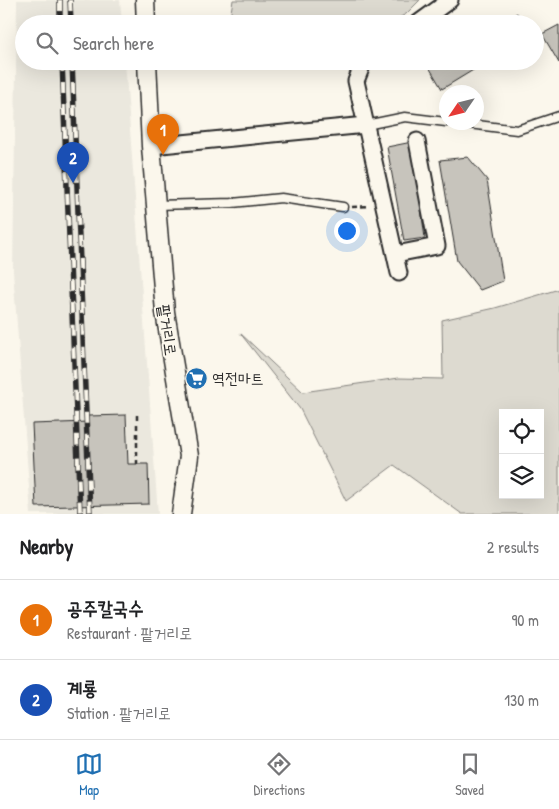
<!DOCTYPE html>
<meta charset="utf-8">
<style>
body{margin:0;font-family:"Patrick Hand","Poor Story",sans-serif;background:#f6f6f6;color:#202124}
.controls{position:absolute;right:15px;bottom:15px;display:grid;overflow:hidden;border-radius:0px;box-shadow:0 5px 20px #0002}
.controls button{width:45px;height:45px;display:grid;place-items:center;padding:0;border:0;border-bottom:1px solid #e0e0e0;background:#fff;color:#202124;font:25px sans-serif}
.compass{position:absolute;left:439px;top:85px;width:45px;height:45px;border-radius:50%;background:#fff;box-shadow:0 5px 20px #0002;rotate:235deg}
.you{position:absolute;left:346px;top:230px;width:18px;height:18px;margin:-12px;border:4px solid #fff;border-radius:50%;background:#1a73e8;box-shadow:0 0 0 8px #1a73e833}
.badge{display:grid;place-items:center;width:32px;height:32px;border-radius:50%;background:#1f6fb2;color:#fff;font-size:16px;font-weight:700}
.pin{position:absolute;translate:-50% -41px;filter:drop-shadow(0 1px 2px #0008)}
.pin::after{content:'';position:absolute;top:26px;width:18px;height:15px;background:inherit;clip-path:polygon(0 0,100% 0,50% 100%)}
.list{margin:0;padding:0;list-style:none}
h2{display:flex;justify-content:space-between;align-items:center;height:65px;margin:0;padding:0 20px;font-size:21px}
h2 small{font-size:16px;font-weight:400;color:#757577}
.list li{display:grid;grid-template-columns:32px 1fr auto;gap:15px;align-items:center;box-sizing:border-box;height:80px;padding:0 20px;border-top:1px solid #e0e0e0}
.list b{display:block;font-size:19px;white-space:nowrap}
.list p{margin:0;font-size:16px;white-space:nowrap;color:#757577}
.list em{font-size:16px;font-style:normal;color:#757577}
.icon{flex:none;width:28px;height:28px;fill:none;stroke:currentColor;stroke-width:2;stroke-linecap:round;stroke-linejoin:round}
.map{position:relative;flex:none;width:559px;height:514px;overflow:hidden}
.search{position:absolute;background:#fff;box-shadow:0 5px 20px #0002;left:15px;right:15px;top:15px;height:55px;display:flex;align-items:center;gap:12px;box-sizing:border-box;padding:0 18px;border-radius:28px;color:#757577;font-size:19px}
.sheet{height:225px;background:#fff}
nav{display:flex;justify-content:space-around;align-items:center;box-sizing:border-box;height:70px;border-top:1px solid #e0e0e0;background:#fff;font-size:14px;color:#757577}
nav a{display:grid;justify-items:center;gap:2px}
nav .on{color:#1f6fb2}
.map>svg:first-child{display:block}
.built{fill:#ebe8de}
.green{fill:#dddad0;stroke:#84827e;fill-rule:evenodd}
.building{fill:#c7c4bc;stroke:#2b2b2b}
.lines{fill:none;stroke-linecap:round;stroke-linejoin:round}
.service-casing{stroke:#2b2b2b;stroke-width:11}
.minor-casing{stroke:#2b2b2b;stroke-width:19}
.tertiary-casing{stroke:#2b2b2b;stroke-width:21}
.path{stroke:#2b2b2b;stroke-width:2.5;stroke-dasharray:5 4;stroke-linecap:butt}
.service{stroke:#fbf7ec;stroke-width:8}
.minor{stroke:#fbf7ec;stroke-width:15}
.tertiary{stroke:#fbf7ec;stroke-width:18}
.rail-casing{stroke:#2b2b2b;stroke-width:5.5}
.rail{stroke:#fbf7ec;stroke-width:4;stroke-dasharray:11;stroke-linecap:butt}
.labels{text-anchor:middle;dominant-baseline:central;stroke-width:4;stroke-linejoin:round;paint-order:stroke}
.street-label{font-size:16px;fill:#2b2b2b;stroke:#fbf7ec}
.poi-label{font-size:16px;fill:#2b2b2b;stroke:#fbf7ec;text-anchor:start}
</style>
<div class="map">
<svg width="559" height="514" viewBox="0 0 559 514">
<rect width="100%" height="100%" fill="#fbf7ec"/>
<filter id="ink" filterUnits="userSpaceOnUse"><feTurbulence type="fractalNoise" baseFrequency=".02" numOctaves="2"/><feDisplacementMap in="SourceGraphic" scale="10" xChannelSelector="R" yChannelSelector="G"/><feConvolveMatrix kernelMatrix="1 2 1 2 8 2 1 2 1" color-interpolation-filters="sRGB"/></filter>
<g filter="url(#ink)">
<!-- built -->
<path class="built" d="M17,0H120L122,24H24V61H125L158,514H31L13,271Z"/>
<!-- green -->
<g class="green">
<path d="M233,0H420L406,14L388,24H229Z"/>
<path d="M259,61H323L315,66Z"/>
<path d="M559,289V514H462L394,465L346,501L300,409L240,333L303,392L399,378L443,379L442,320L495,308ZM503,413H540V495H503Z"/>
</g>
<!-- building -->
<g class="building">
<path d="M517,13L523,24H500Z"/>
<path d="M559,25V63L542,34Z"/>
<path d="M438,61H488L442,89L429,67Z"/>
<path d="M412,142L425,238L404,241L387,147Z"/>
<path d="M468,157L487,180L503,281L480,290L457,261L440,160Z"/>
<path d="M126,415L128,464H148L149,504L36,507L32,424L88,422V416Z"/>
</g>
<g class="lines">
<defs>
<g id="service">
<path d="M453,122L517,130L559,116"/>
<path d="M366,125L405,117L446,122"/>
<path d="M156,205L232,203L281,198L343,207"/>
</g>
<g id="minor">
<path d="M417,24L450,0"/>
<path d="M364,61L356,81L399,273"/>
<path d="M151,146L366,125"/>
<path d="M396,254L437,246L417,141"/>
</g>
<g id="tertiary">
<path d="M145,0L146,24"/>
<path d="M147,61L151,146L165,312L189,456L181,514"/>
</g>
</defs>
<!-- service casing -->
<use href="#service" class="service-casing"/>
<!-- minor casing -->
<use href="#minor" class="minor-casing"/>
<!-- tertiary casing -->
<use href="#tertiary" class="tertiary-casing"/>
<!-- path -->
<g class="path">
<path d="M352,207L369,206"/>
<path d="M137,415V464"/>
</g>
<!-- service -->
<use href="#service" class="service"/>
<!-- minor -->
<use href="#minor" class="minor"/>
<!-- tertiary -->
<use href="#tertiary" class="tertiary"/>
<defs>
<g id="rail">
<path d="M60,0V24"/>
<path d="M70,0L71,24"/>
<path d="M62,61L80,514"/>
<path d="M72,61L90,514"/>
</g>
</defs>
<!-- rail casing -->
<use href="#rail" class="rail-casing"/>
<!-- rail -->
<use href="#rail" class="rail"/>
</g>
</g>
<!-- icons -->
<defs>
<symbol id="supermarket-disc" viewBox="-11 -11 22 22"><circle r="9.5" fill="#1f6fb2" stroke="#fbf7ec"/><path d="M-6-5.5h2.5l.6 2H6L4.5 2H-2.5L-4.4-4H-6ZM-1.5 3.2a1.3 1.3 0 1 0 .1 0ZM3 3.2a1.3 1.3 0 1 0 .1 0Z" fill="#fff"/></symbol>
</defs>
<g fill-rule="evenodd">
<use href="#supermarket-disc" x="184" y="366" width="25" height="25"/>
</g>
<g class="labels">
<!-- street labels -->
<g class="street-label">
<text transform="translate(168 330) rotate(82)">팥거리로</text>
</g>
<!-- poi labels -->
<g class="poi-label">
<text x="212" y="378">역전마트</text>
</g>
</g>
</svg>
<div class="controls">
<button><svg class="icon" aria-label="locate" viewBox="0 0 24 24"><circle cx="12" cy="12" r="6"/><path d="M12 2v4M12 18v4M2 12h4M18 12h4"/></svg></button>
<button><svg class="icon" aria-label="layers" viewBox="0 0 24 24"><path d="M12 4l9 5-9 5-9-5zM3 14l9 5 9-5"/></svg></button>
</div>
<svg class="compass" viewBox="-18 -18 36 36"><path d="M0-13l5 13h-10z" fill="#e53935"/><path d="M0 13l5-13h-10z" fill="#757577"/></svg>
<div class="you"></div>
<div class="pin badge" style="left:163px;top:155px;background:#e8710a">1</div>
<div class="pin badge" style="left:73px;top:183px;background:#1a4fb4">2</div>
<div class="search"><svg class="icon" aria-label="search" viewBox="0 0 24 24"><circle cx="10" cy="10" r="6"/><path d="M15 15l6 6"/></svg>Search here</div>
</div>
<section class="sheet">
<h2>Nearby<small>2 results</small></h2>
<ul class="list">
<li><span class="badge" style="background:#e8710a">1</span><div><b>공주칼국수</b><p>Restaurant · 팥거리로</p></div><em>90 m</em></li>
<li><span class="badge" style="background:#1a4fb4">2</span><div><b>계룡</b><p>Station · 팥거리로</p></div><em>130 m</em></li>
</ul>
</section>
<nav>
<a class="on"><svg class="icon" aria-label="map" viewBox="0 0 24 24"><path d="M3 6l6-2 6 2 6-2v14l-6 2-6-2-6 2zM9 4v14M15 6v14"/></svg>Map</a>
<a><svg class="icon" aria-label="directions" viewBox="0 0 24 24"><path d="M12 3l9 9-9 9-9-9zM9 14v-3h6M13 9l2 2-2 2"/></svg>Directions</a>
<a><svg class="icon" aria-label="saved" viewBox="0 0 24 24"><path d="M7 4h10v16l-5-4-5 4z"/></svg>Saved</a>
</nav>
